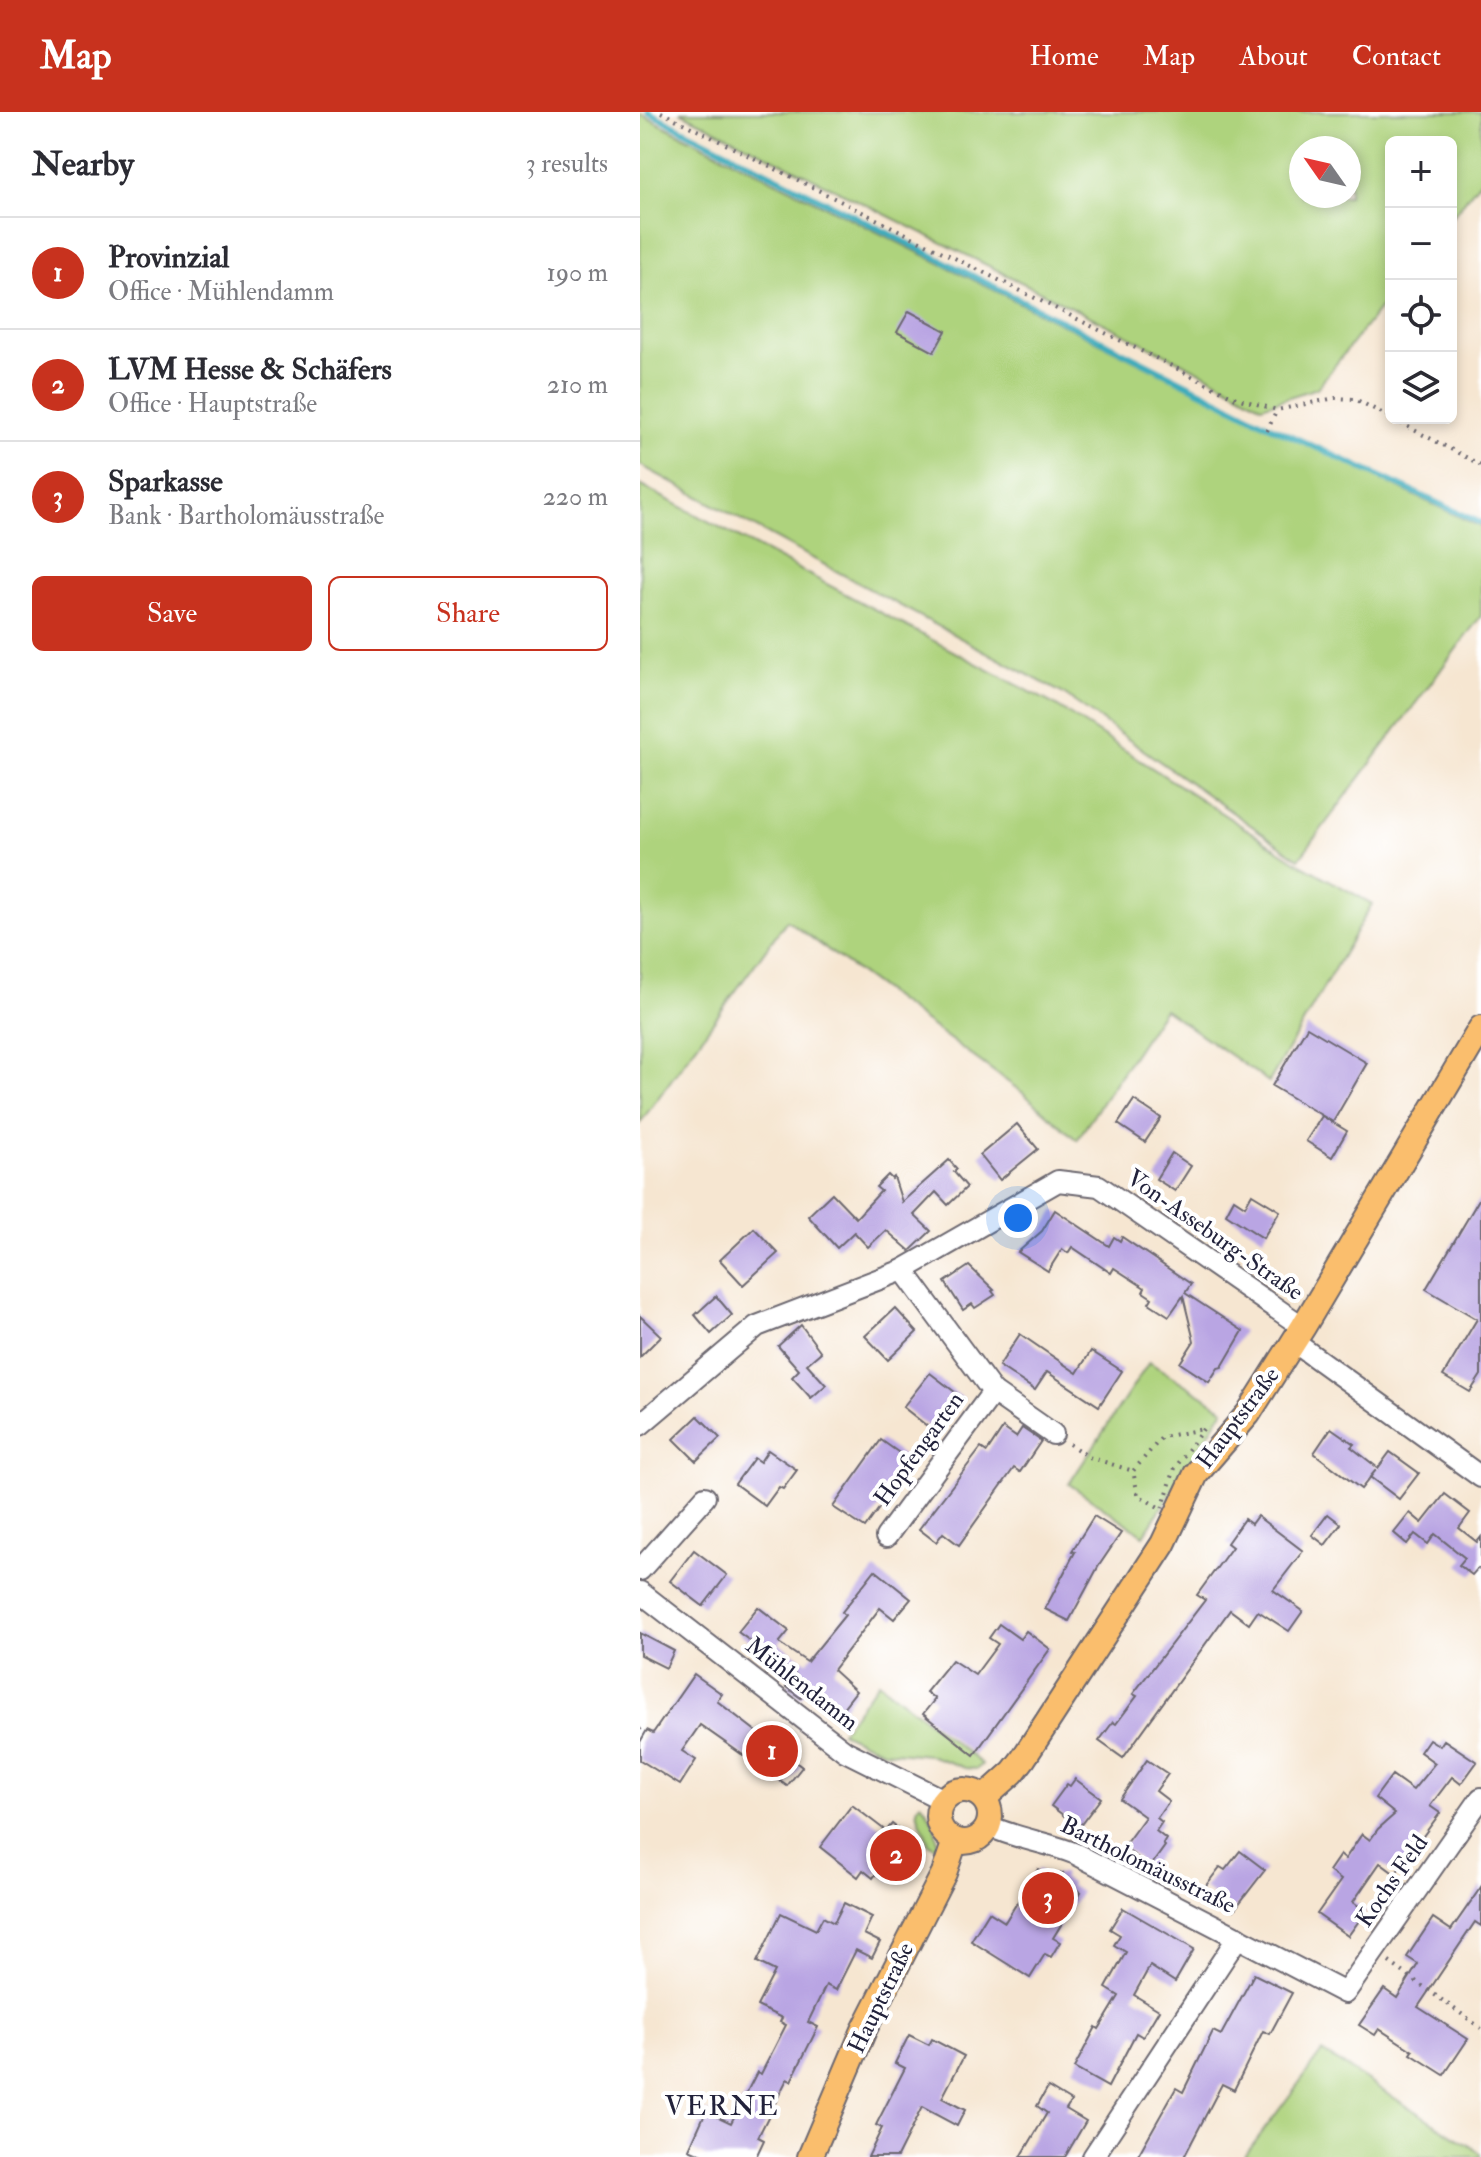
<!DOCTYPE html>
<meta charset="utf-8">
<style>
body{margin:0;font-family:"IM FELL Double Pica",serif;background:#f7f7f7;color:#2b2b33}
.controls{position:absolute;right:24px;top:24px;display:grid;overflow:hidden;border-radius:12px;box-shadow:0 4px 12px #0003}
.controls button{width:72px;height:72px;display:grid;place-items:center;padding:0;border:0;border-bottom:2px solid #e1e1e2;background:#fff;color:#2b2b33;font:40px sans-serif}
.compass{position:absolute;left:649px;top:24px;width:72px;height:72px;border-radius:50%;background:#fff;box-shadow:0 4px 12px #0003;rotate:304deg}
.you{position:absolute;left:378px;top:1106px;width:28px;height:28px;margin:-20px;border:6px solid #fff;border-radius:50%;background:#1a73e8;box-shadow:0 0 0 12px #1a73e833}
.badge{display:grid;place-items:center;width:52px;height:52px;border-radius:50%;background:#c8321e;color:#fff;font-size:26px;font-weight:700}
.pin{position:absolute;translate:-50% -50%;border:4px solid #fff;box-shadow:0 2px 8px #0006}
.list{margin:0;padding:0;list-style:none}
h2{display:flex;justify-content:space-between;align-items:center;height:104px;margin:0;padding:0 32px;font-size:34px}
h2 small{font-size:26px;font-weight:400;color:#7c7c81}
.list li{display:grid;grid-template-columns:52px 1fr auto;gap:24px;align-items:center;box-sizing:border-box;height:112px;padding:0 32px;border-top:2px solid #e1e1e2}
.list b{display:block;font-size:30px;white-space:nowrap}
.list p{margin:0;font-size:26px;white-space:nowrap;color:#7c7c81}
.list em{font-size:26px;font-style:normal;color:#7c7c81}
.actions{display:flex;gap:16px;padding:24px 32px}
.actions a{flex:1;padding:18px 0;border:2px solid #c8321e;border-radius:12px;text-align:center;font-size:28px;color:#c8321e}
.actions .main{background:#c8321e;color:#fff}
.icon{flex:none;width:44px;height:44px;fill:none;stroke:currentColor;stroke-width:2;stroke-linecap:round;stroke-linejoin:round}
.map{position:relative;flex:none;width:841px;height:2045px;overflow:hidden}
header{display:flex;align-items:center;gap:48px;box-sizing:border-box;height:112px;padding:0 40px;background:#c8321e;color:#fff}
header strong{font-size:38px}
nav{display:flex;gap:44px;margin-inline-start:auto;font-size:28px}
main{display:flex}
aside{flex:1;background:#fff}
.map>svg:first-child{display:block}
.green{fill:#aed37d;stroke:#687a5c;stroke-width:2;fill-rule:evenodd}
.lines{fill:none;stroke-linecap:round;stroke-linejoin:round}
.stream{stroke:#3eacbc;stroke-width:6}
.building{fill:#b9a5e3}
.minor-casing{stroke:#6c6770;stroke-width:24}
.major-casing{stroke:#6c6770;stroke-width:28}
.path{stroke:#6c6770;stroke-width:4;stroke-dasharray:2 6;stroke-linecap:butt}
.minor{stroke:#fff;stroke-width:20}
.major{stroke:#fabe6d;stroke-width:24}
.labels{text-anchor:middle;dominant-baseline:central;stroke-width:8;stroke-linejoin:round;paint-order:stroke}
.street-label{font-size:24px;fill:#22223b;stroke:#fff}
.quarter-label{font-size:28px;letter-spacing:2px;fill:#22223b;stroke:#fff}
</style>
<header>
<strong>Map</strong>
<nav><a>Home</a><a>Map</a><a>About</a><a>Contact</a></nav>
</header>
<main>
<aside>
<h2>Nearby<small>3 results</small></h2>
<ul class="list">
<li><span class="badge">1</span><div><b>Provinzial</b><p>Office · Mühlendamm</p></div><em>190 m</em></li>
<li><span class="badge">2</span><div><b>LVM Hesse &amp; Schäfers</b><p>Office · Hauptstraße</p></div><em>210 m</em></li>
<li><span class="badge">3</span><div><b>Sparkasse</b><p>Bank · Bartholomäusstraße</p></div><em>220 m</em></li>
</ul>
<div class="actions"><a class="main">Save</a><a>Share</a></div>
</aside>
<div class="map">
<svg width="841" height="2045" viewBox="0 0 841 2045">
<rect width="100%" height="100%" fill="#fff"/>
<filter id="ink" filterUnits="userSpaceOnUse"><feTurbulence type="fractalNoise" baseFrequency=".0125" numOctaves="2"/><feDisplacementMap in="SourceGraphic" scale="16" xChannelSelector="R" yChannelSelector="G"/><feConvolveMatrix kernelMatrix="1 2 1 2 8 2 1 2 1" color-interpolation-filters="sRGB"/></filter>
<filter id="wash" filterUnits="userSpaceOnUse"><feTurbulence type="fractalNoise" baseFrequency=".006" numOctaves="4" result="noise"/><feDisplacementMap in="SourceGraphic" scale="32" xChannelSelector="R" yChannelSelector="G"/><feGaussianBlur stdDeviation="1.8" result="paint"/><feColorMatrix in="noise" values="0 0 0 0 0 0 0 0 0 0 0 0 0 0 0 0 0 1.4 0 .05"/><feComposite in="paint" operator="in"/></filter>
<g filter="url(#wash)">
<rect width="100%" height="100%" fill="#f6e6d1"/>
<!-- green -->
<g class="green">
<path d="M40,0H841V68L811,106V30H751V182L677,276L622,294L575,267ZM661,36H709V84H661Z"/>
<path d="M0,2L597,299L841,415V504L659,747L422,581L0,353Z"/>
<path d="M0,373L415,593L657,750L732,792L629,970L524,897L437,1028L383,981L147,808L0,1011Z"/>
<path d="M509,1250L584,1297L504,1423L429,1372Z"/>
<path d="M238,1570L342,1652L337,1657L325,1656L289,1643L242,1639L201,1620Z"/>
<path d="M281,1691C291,1701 299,1722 297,1736L288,1731C286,1719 277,1707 277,1696Z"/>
<path d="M682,1940L841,2041V2045H604Z"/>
</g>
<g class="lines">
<!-- stream -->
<path class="stream" d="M8,0L636,317L841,411"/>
</g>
<g id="blocks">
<!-- building -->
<g class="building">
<path d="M269,199L306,219L294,240L257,220Z"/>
<path d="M667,915L727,951L693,1010L632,974Z"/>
<path d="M494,988L521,1006L505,1030L478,1012Z"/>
<path d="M682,1004L707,1019L692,1045L666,1029Z"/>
<path d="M377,1012L398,1037L360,1068L340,1043Z"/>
<path d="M532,1041L551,1054L535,1079L516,1067Z"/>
<path d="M309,1048L317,1057L314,1060L327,1075L308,1093L296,1080L274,1103L291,1119L270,1139L246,1118L228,1135L214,1120L197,1136L168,1104L192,1081L216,1106L241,1079L236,1075L248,1063L252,1067L254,1065L262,1090Z"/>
<path d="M612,1082L640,1099L623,1126L586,1102L594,1087L605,1094Z"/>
<path d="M841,1084V1263L830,1280L803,1264L837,1207L786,1177Z"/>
<path d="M415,1098L469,1134L474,1125L480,1129L482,1125L551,1172L545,1181L603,1219L582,1255L578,1256L569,1270L540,1251L554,1229L543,1184L529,1204L509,1191L512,1186L503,1180L505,1176L474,1156L471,1161L432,1135L428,1141L422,1137L408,1159L378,1140L402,1119Z"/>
<path d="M114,1116L138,1141L103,1173L80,1148Z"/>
<path d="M329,1154L354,1178L352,1179L355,1183L335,1196L332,1192L323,1198L305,1170Z"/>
<path d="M76,1184L92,1203L71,1222L55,1203Z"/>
<path d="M255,1196L277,1220L248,1248L225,1224Z"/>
<path d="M0,1204L21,1224L0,1245Z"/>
<path d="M161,1213L181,1240L167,1252L186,1273L171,1286L152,1265L159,1258L138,1234Z"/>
<path d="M380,1222L437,1261L451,1239L482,1259L459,1294L407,1260L395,1278L359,1254Z"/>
<path d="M290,1261L324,1287L296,1321L263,1295Z"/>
<path d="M58,1304L80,1326L56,1349L34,1327Z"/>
<path d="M363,1316L376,1325L382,1316L401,1329L380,1360L374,1356L319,1433L303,1421L296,1430L279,1417L341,1336L347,1340Z"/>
<path d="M691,1316L714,1332L711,1335L738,1356L750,1340L779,1361L759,1387L730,1365L736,1358L721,1377L674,1341Z"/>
<path d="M241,1328L272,1350L225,1416L193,1395Z"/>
<path d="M128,1338L157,1358L143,1377L139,1375L125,1394L95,1372L114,1346L120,1350Z"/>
<path d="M805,1382L830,1401L819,1416L837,1430L841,1425V1458L838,1456L832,1463L819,1453L825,1446L795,1422L788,1432L775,1422L767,1432L754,1421L770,1401L782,1411Z"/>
<path d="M688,1402L701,1412L685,1433L672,1423Z"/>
<path d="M454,1404L481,1421L458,1455L429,1509L405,1497L435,1440L432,1439Z"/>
<path d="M617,1404L663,1439L633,1478L663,1499L649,1519L618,1499L609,1512L590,1498L483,1646L459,1629L473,1610L476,1612L497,1584L493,1582L565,1488L557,1483L592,1435L587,1431L604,1407L611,1412Z"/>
<path d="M54,1438L87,1463L63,1494L30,1469Z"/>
<path d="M235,1458L271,1487L254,1507L240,1496L193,1558L216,1579L199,1601L168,1576L161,1586L146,1575L156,1563L98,1520L118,1495L149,1519L139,1531L167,1550L205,1503L202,1500Z"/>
<path d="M359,1512L380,1527L386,1519L410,1537L334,1643L283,1602L295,1587L286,1580L312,1548L335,1563L358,1532L349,1526Z"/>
<path d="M0,1521L34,1539L26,1556L0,1543Z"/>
<path d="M54,1562L82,1582L77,1589L162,1655L147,1674L60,1613L42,1639L56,1648L40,1673L0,1648V1630L7,1618L13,1621Z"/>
<path d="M789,1627L800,1634L804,1628L837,1650L821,1672L812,1665L790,1694L800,1701L755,1762L740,1751L713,1790L726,1799L708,1824L677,1802L701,1768L689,1759L700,1743L705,1747L722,1722L730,1728L738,1717L755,1702L735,1686L752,1663L773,1678L795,1651L780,1640Z"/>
<path d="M507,1648L528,1662L516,1679L529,1689L517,1706L522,1710L516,1719L526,1727L523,1732L525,1734L510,1755L483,1735L505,1705L480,1687Z"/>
<path d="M435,1667L461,1686L439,1715L411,1694L427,1672L430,1674Z"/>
<path d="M212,1693L246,1719L252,1712L272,1728L251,1769L238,1759L233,1766L223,1758L218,1765L180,1735Z"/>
<path d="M600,1739L625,1758L594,1798L564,1776L580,1755L585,1758Z"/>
<path d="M398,1757L409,1764L423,1761L424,1767L431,1771L430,1774L441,1780L413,1826L420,1830L411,1845L405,1842L390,1866L331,1829L349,1800L365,1810Z"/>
<path d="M841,1775V1814L835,1810L778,1895L828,1927L804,1963L771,1942L773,1939L739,1917L735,1923L719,1913L744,1877L757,1886L778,1852L767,1845L793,1806L811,1818Z"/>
<path d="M204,1791L232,1805L224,1822L240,1830L232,1846L216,1838L196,1878L186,1873L168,1910L178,1915L151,1969L147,1967L118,2025L124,2028L116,2045H67L49,2037L66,1999L91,2011L117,1960L121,1962L146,1913L140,1910L142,1906L117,1894L135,1859L117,1850L141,1801L176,1818L183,1805L194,1811Z"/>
<path d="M483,1796L554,1837L535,1870L510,1854L494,1883L519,1898L503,1925L496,1921L468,1975L434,1956L456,1915L459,1917L479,1884L466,1876L486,1840L474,1833L480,1823L470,1817Z"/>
<path d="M614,1862L652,1881L630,1922L623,1919L594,1978L582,1972L544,2045H497L536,1976L543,1980L573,1919L581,1923Z"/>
<path d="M269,1923L289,1933L292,1927L324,1944L302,1986L325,1998L317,2014L282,1995L257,2045H228L242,2016L236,2013L265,1956L255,1951Z"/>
<path d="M408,1975L431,1989L426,1997L446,2009L425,2045H381L407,2001L397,1994Z"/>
</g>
</g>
</g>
<g filter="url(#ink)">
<use href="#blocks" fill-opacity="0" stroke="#6c6770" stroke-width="2"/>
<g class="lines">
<defs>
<g id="minor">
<path d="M654,1230L841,1365"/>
<path d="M353,1280L413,1322"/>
<path d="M0,1313L117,1214L263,1158L418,1069L459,1074L663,1215"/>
<path d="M246,1425L353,1280L263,1158"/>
<path d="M0,1458L65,1385"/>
<path d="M0,1480L205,1639L303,1688"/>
<path d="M349,1714C377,1727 407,1730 436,1742L705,1881L841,1686"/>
<path d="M453,2045L598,1825"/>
</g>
<g id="major">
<circle cx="324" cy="1704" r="26"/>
<path d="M344,1686L373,1660L383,1647L523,1432L556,1362L608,1302L663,1215L841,916"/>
<path d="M170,2045L224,1918L304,1761L315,1729"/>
</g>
</defs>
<!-- minor casing -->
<use href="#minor" class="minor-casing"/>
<!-- major casing -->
<use href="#major" class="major-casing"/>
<!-- path -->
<g class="path">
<path d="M21,0L596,286L637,298L695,286L715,287L841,353"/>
<path d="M627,319L637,298"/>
<path d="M563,1317L535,1356L522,1397L498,1383L493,1359L522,1325Z"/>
<path d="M429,1332L449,1345L493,1359"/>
<path d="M0,1617L1,1616"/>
<path d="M749,1850L841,1916"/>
</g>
<!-- minor -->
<use href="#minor" class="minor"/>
<!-- major -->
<use href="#major" class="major"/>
</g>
</g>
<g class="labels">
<!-- street labels -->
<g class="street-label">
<text transform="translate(575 1123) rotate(35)">Von-Asseburg-Straße</text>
<text transform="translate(598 1306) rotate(-53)">Hauptstraße</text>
<text transform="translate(279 1337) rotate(-54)">Hopfengarten</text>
<text transform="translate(162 1572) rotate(38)">Mühlendamm</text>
<text transform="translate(508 1753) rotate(26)">Bartholomäusstraße</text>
<text transform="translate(752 1769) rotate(-55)">Kochs Feld</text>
<text transform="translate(241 1886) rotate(-64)">Hauptstraße</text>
</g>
<!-- quarter labels -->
<g class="quarter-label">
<text x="82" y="1994">VERNE</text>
</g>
</g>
</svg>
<div class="controls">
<button>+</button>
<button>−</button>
<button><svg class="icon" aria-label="locate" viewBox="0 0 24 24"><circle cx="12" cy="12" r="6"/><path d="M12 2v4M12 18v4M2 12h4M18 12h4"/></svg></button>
<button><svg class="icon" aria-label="layers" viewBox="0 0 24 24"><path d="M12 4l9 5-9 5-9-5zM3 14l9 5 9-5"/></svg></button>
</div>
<svg class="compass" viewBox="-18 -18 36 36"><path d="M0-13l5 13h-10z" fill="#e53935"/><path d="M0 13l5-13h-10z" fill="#7c7c81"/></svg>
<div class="you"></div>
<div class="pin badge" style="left:132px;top:1639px">1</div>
<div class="pin badge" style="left:256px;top:1743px">2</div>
<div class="pin badge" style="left:408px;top:1786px">3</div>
</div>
</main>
